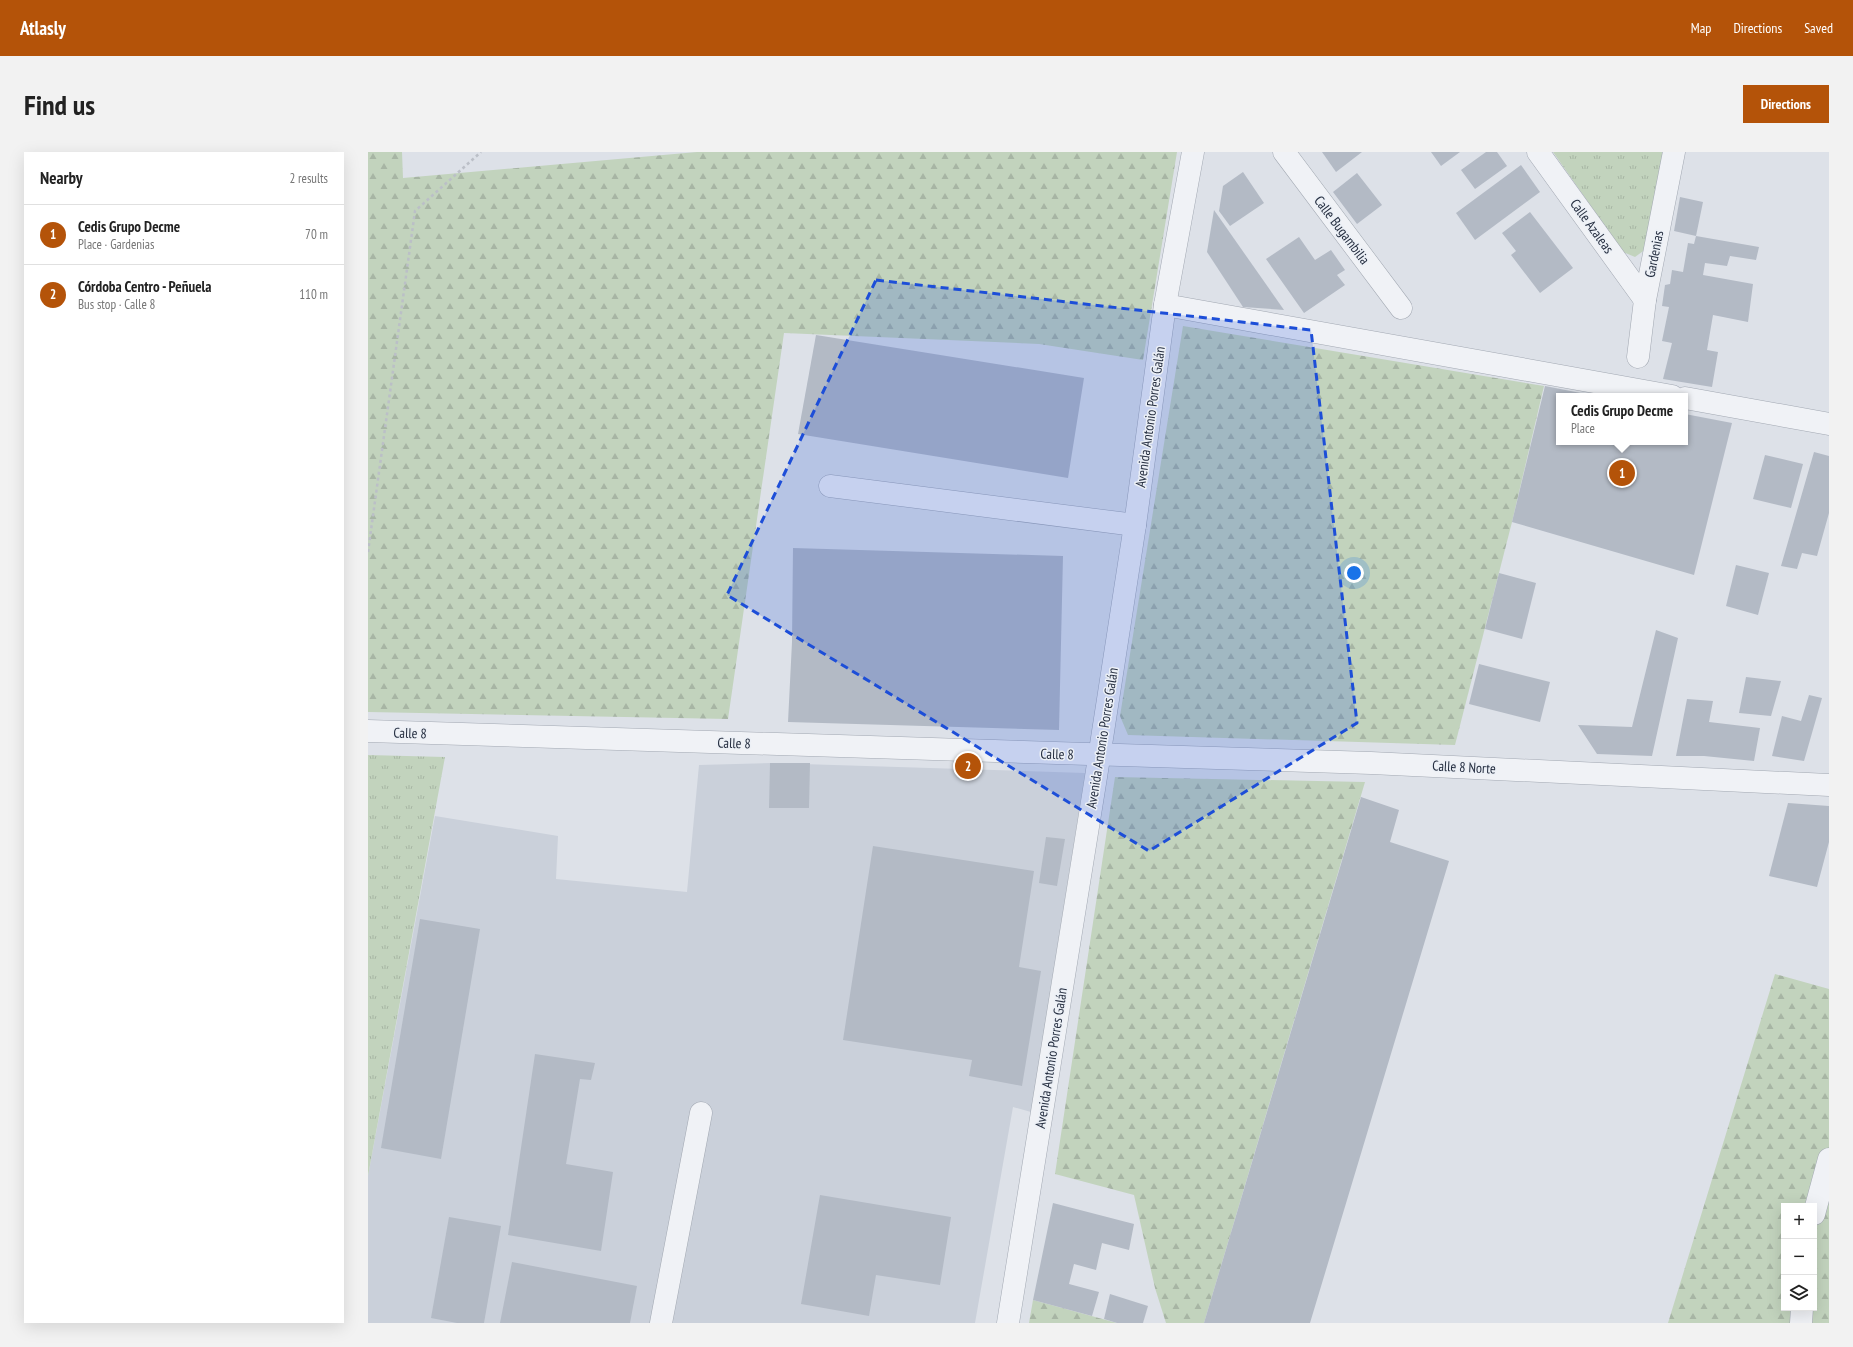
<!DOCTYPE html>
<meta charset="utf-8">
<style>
body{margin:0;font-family:"PT Sans Narrow",sans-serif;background:#f2f2f2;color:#222}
.controls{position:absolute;right:12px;bottom:12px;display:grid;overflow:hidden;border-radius:0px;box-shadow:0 4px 16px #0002}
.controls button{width:36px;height:36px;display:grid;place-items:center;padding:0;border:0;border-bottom:1px solid #e0e0e0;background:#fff;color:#222;font:20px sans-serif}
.you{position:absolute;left:986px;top:421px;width:14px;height:14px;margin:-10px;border:3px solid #fff;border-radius:50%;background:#1a73e8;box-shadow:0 0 0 6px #1a73e833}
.badge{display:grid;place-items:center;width:26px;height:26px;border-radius:50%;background:#b45309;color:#fff;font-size:13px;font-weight:700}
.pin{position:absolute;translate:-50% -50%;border:2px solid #fff;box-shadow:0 1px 4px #0006}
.popup{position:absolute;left:1188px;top:241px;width:132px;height:52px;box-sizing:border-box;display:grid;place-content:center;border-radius:0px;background:#fff;filter:drop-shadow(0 1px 3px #0005);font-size:13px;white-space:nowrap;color:#767676}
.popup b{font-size:15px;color:#222}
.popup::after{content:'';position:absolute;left:50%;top:100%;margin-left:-8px;border:8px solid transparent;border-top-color:#fff}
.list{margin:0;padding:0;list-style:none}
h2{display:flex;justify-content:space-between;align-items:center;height:52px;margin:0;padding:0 16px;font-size:17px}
h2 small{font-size:13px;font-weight:400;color:#767676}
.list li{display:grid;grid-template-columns:26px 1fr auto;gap:12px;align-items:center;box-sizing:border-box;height:60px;padding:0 16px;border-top:1px solid #e0e0e0}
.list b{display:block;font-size:15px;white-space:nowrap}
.list p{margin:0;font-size:13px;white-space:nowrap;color:#767676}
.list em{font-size:13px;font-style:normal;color:#767676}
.icon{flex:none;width:22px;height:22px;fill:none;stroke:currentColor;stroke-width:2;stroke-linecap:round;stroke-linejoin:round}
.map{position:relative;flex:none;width:1461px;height:1171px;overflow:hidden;border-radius:0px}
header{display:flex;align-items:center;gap:24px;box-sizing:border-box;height:56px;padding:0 20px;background:#b45309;color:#fff}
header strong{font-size:19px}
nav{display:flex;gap:22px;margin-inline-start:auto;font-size:14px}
.intro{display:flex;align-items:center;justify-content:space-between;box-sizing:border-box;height:96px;padding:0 24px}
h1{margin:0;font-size:28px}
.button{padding:10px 18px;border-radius:0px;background:#b45309;color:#fff;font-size:14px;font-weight:700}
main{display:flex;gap:24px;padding:0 24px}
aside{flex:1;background:#fff;border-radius:0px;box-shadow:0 4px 16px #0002}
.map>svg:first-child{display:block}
.built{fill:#cad0da}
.grass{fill:url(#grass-tufts)}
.forest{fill:url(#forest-firs);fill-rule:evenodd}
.building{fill:#b3bac5}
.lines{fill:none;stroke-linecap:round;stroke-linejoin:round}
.minor-casing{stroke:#a2a8b2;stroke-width:23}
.path{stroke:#bbbfc7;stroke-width:2.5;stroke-dasharray:3 3;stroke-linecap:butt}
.minor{stroke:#f0f2f6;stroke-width:22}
.marked{fill:#1d4ed8;fill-opacity:0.2;stroke:#1d4ed8;stroke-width:3;stroke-dasharray:8 5;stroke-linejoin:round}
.labels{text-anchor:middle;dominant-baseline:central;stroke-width:3;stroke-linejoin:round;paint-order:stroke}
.street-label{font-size:14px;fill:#252e40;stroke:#ecf0f6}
</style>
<header>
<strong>Atlasly</strong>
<nav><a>Map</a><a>Directions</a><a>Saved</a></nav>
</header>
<div class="intro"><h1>Find us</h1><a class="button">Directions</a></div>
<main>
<aside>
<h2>Nearby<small>2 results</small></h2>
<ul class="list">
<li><span class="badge">1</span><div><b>Cedis Grupo Decme</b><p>Place · Gardenias</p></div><em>70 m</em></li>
<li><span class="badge">2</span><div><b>Córdoba Centro - Peñuela</b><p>Bus stop · Calle 8</p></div><em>110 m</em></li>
</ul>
</aside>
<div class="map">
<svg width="1461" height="1171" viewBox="0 0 1461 1171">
<defs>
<pattern id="grass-tufts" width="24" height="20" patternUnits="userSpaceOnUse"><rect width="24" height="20" fill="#c2d3bd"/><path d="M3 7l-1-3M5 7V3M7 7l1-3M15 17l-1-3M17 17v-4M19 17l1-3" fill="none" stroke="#a7b5a4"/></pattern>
<pattern id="forest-firs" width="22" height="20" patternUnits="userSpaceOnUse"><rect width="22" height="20" fill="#c2d3bd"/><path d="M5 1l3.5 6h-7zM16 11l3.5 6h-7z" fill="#a7b5a4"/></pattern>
</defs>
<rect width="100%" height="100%" fill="#dde1e8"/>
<!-- built -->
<path class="built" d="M402,611L717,621L663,960L645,955L607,1171H0V1024L67,664L190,684L188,727L319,740L331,613Z"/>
<!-- grass -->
<g class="grass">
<path d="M1185,0H1295L1278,97L1267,105L1255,100Z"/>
<path d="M0,603L77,605L0,1024Z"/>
</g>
<!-- forest -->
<g class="forest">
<path d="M0,0H34L35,26L329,0H809L775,208L671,192L416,181L360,567L0,560Z"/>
<path d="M815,174L1176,234L1144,370L1087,593L760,583L752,564Z"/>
<path d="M747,625L997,630L836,1171H798L787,1136L766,1043L687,1022Z"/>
<path d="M1407,822L1461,837V1171H1300ZM1416,1054H1446V1156H1416Z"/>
<path d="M665,1148L749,1171H661Z"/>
</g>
<!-- building -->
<g class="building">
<path d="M954,0H994L968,20Z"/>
<path d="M1063,0H1092L1073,14Z"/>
<path d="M1118,0H1129L1139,14L1107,37L1093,18Z"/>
<path d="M1153,13L1172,40L1107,88L1088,61Z"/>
<path d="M875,20L896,51L862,74L851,59L855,34Z"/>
<path d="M989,21L1014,53L989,72L965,40Z"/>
<path d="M1312,45L1335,50L1328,84L1306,79Z"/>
<path d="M846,58L916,158L875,155L839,100Z"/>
<path d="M1162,60L1205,116L1172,141L1143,103L1148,99L1134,81Z"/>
<path d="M1328,84L1391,95L1388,108L1362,104L1359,114L1337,111L1335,123L1385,132L1380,170L1345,163L1339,198L1350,200L1344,235L1295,227L1304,191L1294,189L1301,155L1294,154L1297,133L1302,132L1304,118L1315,120L1320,91L1326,92Z"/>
<path d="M931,85L947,108L963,98L977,118L969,123L977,133L936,161L898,107Z"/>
<path d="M448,183L716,226L700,326L430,282Z"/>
<path d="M1177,234L1223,243L1191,244V290H1317V262L1364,271L1326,423L1144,370Z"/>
<path d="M1446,300L1461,304V361L1449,404L1434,401L1429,417L1413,414Z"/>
<path d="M1397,303L1435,312L1423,356L1385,347Z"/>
<path d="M425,396L695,404L691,578L420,570L424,490Z"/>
<path d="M1368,413L1401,421L1390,463L1358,454Z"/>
<path d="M1131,421L1168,431L1154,487L1117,477Z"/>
<path d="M1288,478L1310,486L1284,604L1229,602L1210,573L1264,575Z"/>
<path d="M1111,512L1182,530L1172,570L1101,552Z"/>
<path d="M1378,525L1413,529L1403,564L1371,561Z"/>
<path d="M1441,543L1454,546L1436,609L1404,604L1414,564L1433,569Z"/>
<path d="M1319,547L1345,549L1341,570L1392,576L1386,609L1336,604H1308Z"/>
<path d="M402,611H442L441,656H401Z"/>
<path d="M993,645L1031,658L1022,690L1081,709L942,1171H836Z"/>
<path d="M1420,651L1461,654V690L1449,735L1401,724Z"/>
<path d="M678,685L697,687L689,734L671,731Z"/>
<path d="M505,694L666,719L651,815L673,819L654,934L601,924L604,908L475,888Z"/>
<path d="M52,767L112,777L73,1007L13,996Z"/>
<path d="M167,902L227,911L223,928L212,927L198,1012L245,1020L233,1099L140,1083Z"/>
<path d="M452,1043L583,1065L572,1133L508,1123L501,1164L433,1152Z"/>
<path d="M685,1051L766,1072L761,1098L734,1091L728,1118L706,1112L701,1132L731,1140L724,1164L665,1148Z"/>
<path d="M81,1065L133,1074L116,1171H89L63,1166Z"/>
<path d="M144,1110L269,1134L262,1171H132Z"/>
<path d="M742,1142L780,1154L775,1171H749L736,1167Z"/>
</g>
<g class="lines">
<defs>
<g id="minor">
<path d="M916,0L1033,156"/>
<path d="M1170,0L1277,148"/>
<path d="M797,153L1304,244"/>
<path d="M1270,205L1277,148L1306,0"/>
<path d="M1317,246L1461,272"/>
<path d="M462,334L767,373"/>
<path d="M0,579L1003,611L1461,633"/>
<path d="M1446,1062L1461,1007"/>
<path d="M293,1171L333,961"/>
<path d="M640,1171L728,625L767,373L797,153L825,0"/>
<path d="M1433,1171L1434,1156"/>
</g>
</defs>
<!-- minor casing -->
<use href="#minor" class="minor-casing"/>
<!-- path -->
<path class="path" d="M0,400L47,59L113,0"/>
<!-- minor -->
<use href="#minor" class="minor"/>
</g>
<!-- marked area -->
<path class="marked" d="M508,128L943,178L989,571L781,699L359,443Z"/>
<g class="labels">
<!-- street labels -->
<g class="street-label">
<text transform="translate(1224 74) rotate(54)">Calle Azaleas</text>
<text transform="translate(974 78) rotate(53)">Calle Bugambilia</text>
<text transform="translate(1286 102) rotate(-79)">Gardenias</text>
<text transform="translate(782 265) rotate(-82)">Avenida Antonio Porres Galán</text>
<text transform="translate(42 581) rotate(2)">Calle 8</text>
<text transform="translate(734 586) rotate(-81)">Avenida Antonio Porres Galán</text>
<text transform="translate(366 591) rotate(2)">Calle 8</text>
<text transform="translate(689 602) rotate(2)">Calle 8</text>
<text transform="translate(1096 615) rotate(3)">Calle 8 Norte</text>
<text transform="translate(683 906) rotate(-81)">Avenida Antonio Porres Galán</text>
</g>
</g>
</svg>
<div class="controls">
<button>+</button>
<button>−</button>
<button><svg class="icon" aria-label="layers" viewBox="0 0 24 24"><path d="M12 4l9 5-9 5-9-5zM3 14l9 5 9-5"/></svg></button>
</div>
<div class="you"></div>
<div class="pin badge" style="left:1254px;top:321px">1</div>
<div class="popup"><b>Cedis Grupo Decme</b>Place</div>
<div class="pin badge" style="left:600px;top:614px">2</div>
</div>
</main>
